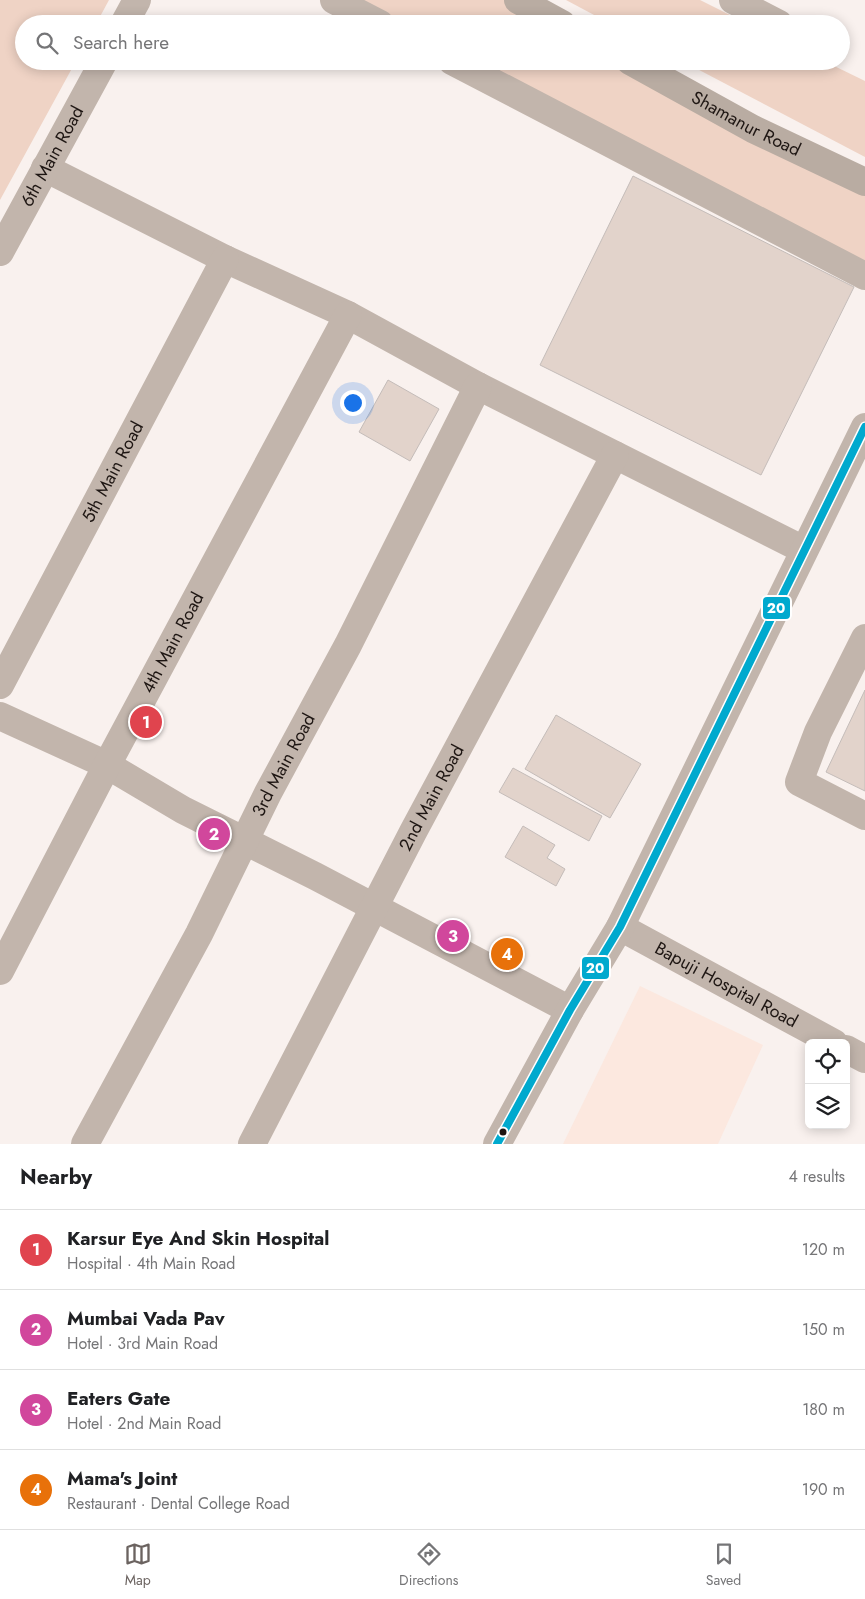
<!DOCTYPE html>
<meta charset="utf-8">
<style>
body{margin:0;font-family:Jost,sans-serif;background:#f2f2f2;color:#202124}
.controls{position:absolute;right:15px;bottom:15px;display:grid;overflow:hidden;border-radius:8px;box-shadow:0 2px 12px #0003}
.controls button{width:45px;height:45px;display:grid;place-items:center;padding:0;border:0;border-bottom:1px solid #e0e0e0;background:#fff;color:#202124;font:25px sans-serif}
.you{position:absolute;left:352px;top:402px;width:18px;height:18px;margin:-12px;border:4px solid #fff;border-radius:50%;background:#1a73e8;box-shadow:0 0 0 8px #1a73e833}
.badge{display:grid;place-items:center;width:32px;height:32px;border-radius:50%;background:#6b6360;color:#fff;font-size:16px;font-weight:700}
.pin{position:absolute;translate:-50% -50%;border:2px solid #fff;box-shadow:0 1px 5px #0006}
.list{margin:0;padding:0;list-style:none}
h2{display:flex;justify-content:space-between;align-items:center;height:65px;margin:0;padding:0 20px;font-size:21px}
h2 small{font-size:16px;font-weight:400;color:#757577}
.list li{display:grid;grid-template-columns:32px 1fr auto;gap:15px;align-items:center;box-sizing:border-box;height:80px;padding:0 20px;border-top:1px solid #e0e0e0}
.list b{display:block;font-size:19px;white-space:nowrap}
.list p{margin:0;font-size:16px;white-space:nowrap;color:#757577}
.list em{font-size:16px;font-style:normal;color:#757577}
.icon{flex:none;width:28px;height:28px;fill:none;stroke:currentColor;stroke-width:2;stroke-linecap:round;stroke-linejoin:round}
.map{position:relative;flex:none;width:865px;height:1144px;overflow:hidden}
.search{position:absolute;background:#fff;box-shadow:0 2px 12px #0003;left:15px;right:15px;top:15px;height:55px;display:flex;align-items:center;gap:12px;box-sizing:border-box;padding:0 18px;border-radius:28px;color:#757577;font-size:19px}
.sheet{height:385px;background:#fff}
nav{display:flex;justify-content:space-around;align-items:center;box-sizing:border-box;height:70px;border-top:1px solid #e0e0e0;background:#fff;font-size:14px;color:#757577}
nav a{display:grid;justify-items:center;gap:2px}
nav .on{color:#6b6360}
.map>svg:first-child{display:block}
.built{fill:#fce8df}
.green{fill:#efd3c5}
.building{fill:#e2d3cb;stroke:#c4bcb9}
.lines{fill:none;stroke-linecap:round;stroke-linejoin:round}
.minor{stroke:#c2b5ac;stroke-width:28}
.major{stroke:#b9aca2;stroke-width:28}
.bus-1-casing{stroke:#fff;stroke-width:11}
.bus-1{stroke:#00a9ce;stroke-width:8}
.bus-dot{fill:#1e1613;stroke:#fff;stroke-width:2}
.labels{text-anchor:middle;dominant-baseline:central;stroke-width:4;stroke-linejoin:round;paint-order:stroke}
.street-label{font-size:18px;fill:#1e1613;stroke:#fff}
.line-badge{stroke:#fff;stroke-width:2}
.badge-label{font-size:14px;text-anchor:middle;font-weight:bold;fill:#fff}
</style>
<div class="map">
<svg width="865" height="1144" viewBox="0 0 865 1144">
<rect width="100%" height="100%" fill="#f9f1ee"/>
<!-- built -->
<path class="built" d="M640,986L763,1045L718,1144H563Z"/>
<!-- green -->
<g class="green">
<path d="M0,0H109L96,24H24V61H76L0,200Z"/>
<path d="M347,0H511L556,24H393Z"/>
<path d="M566,0H700L748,24H611Z"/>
<path d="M466,61H628L865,186V266Z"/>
<path d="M682,61H824L865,81V157Z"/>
</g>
<!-- building -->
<g class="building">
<path d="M633,176L854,287L761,475L540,365Z"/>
<path d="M388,380L439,409L410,461L359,432Z"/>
<path d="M865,690V791L826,772Z"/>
<path d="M556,715L641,764L610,818L525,769Z"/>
<path d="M513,768L602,816L589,841L499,792Z"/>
<path d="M523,826L555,845L547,858L565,869L556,886L505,857Z"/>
</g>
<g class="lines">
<!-- minor -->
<g class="minor">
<path d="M334,0L380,24"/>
<path d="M733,0L779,24"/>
<path d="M124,24L137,0"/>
<path d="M452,61L865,276"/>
<path d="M45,168L225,259L348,315L478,386L804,550"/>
<path id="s1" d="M0,252L104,61"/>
<path d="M865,638L818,732L799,782L865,816"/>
<path id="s2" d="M0,685L225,259"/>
<path d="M0,716L107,765L183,810L315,876L570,1010"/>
<path id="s3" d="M620,927L834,1043"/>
<path id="s4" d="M0,971L107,765L348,315"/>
<path d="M846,1049L865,1059"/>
<path id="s5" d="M85,1144L199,934L268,793L348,645L478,386"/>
<path id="s6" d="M252,1144L413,832L615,455"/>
<path d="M497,1144L570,1010L620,927L865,427"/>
</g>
<!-- major -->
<g class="major">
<path d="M518,0L562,24"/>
<path id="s7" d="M630,61L753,129L865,182"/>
</g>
<defs>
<path id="bus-1" d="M497,1144L570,1010L620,927L865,427"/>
</defs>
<!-- bus-1 casing -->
<use href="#bus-1" class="bus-1-casing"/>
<!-- bus-1 -->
<use href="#bus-1" class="bus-1"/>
</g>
<!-- markers -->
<circle class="bus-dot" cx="503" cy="1132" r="4.5"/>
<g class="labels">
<!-- street labels -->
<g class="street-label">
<text stroke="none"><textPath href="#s7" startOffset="132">Shamanur Road</textPath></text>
<text stroke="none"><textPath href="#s1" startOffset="109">6th Main Road</textPath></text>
<text stroke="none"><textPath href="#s2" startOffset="241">5th Main Road</textPath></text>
<text stroke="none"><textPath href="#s4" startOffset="371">4th Main Road</textPath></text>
<text stroke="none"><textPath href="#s5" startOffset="428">3rd Main Road</textPath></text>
<text stroke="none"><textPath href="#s6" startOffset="390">2nd Main Road</textPath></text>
<text stroke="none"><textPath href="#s3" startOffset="121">Bapuji Hospital Road</textPath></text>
</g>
</g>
<g class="line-badge">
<rect x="762" y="596" width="29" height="24" rx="5" fill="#00a9ce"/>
<rect x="581" y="956" width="29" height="24" rx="5" fill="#00a9ce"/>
</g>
<g class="badge-label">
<text x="776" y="613">20</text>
<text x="595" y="973">20</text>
</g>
</svg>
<div class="controls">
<button><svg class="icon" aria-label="locate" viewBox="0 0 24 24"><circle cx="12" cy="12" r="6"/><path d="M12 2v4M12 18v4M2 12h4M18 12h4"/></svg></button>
<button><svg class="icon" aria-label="layers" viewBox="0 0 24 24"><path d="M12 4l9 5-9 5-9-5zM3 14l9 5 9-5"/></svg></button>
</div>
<div class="you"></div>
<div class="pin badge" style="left:146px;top:722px;background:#e0444e">1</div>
<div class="pin badge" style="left:214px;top:834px;background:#d1479c">2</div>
<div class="pin badge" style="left:453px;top:936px;background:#d1479c">3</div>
<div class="pin badge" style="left:507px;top:954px;background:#e8710a">4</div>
<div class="search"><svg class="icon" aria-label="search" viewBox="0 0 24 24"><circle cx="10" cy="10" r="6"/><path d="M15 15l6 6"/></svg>Search here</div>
</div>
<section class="sheet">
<h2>Nearby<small>4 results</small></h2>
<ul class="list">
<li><span class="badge" style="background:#e0444e">1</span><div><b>Karsur Eye And Skin Hospital</b><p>Hospital · 4th Main Road</p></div><em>120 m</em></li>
<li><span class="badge" style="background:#d1479c">2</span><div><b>Mumbai Vada Pav</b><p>Hotel · 3rd Main Road</p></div><em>150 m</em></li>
<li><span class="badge" style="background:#d1479c">3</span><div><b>Eaters Gate</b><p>Hotel · 2nd Main Road</p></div><em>180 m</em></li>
<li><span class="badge" style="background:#e8710a">4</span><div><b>Mama's Joint</b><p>Restaurant · Dental College Road</p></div><em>190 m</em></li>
</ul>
</section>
<nav>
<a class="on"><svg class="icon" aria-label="map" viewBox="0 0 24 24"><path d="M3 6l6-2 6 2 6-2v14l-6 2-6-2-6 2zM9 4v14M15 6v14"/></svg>Map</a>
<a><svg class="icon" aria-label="directions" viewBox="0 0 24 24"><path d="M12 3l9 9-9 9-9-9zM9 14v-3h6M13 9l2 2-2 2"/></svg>Directions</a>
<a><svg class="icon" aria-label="saved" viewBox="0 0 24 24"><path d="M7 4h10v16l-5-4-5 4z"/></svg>Saved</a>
</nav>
